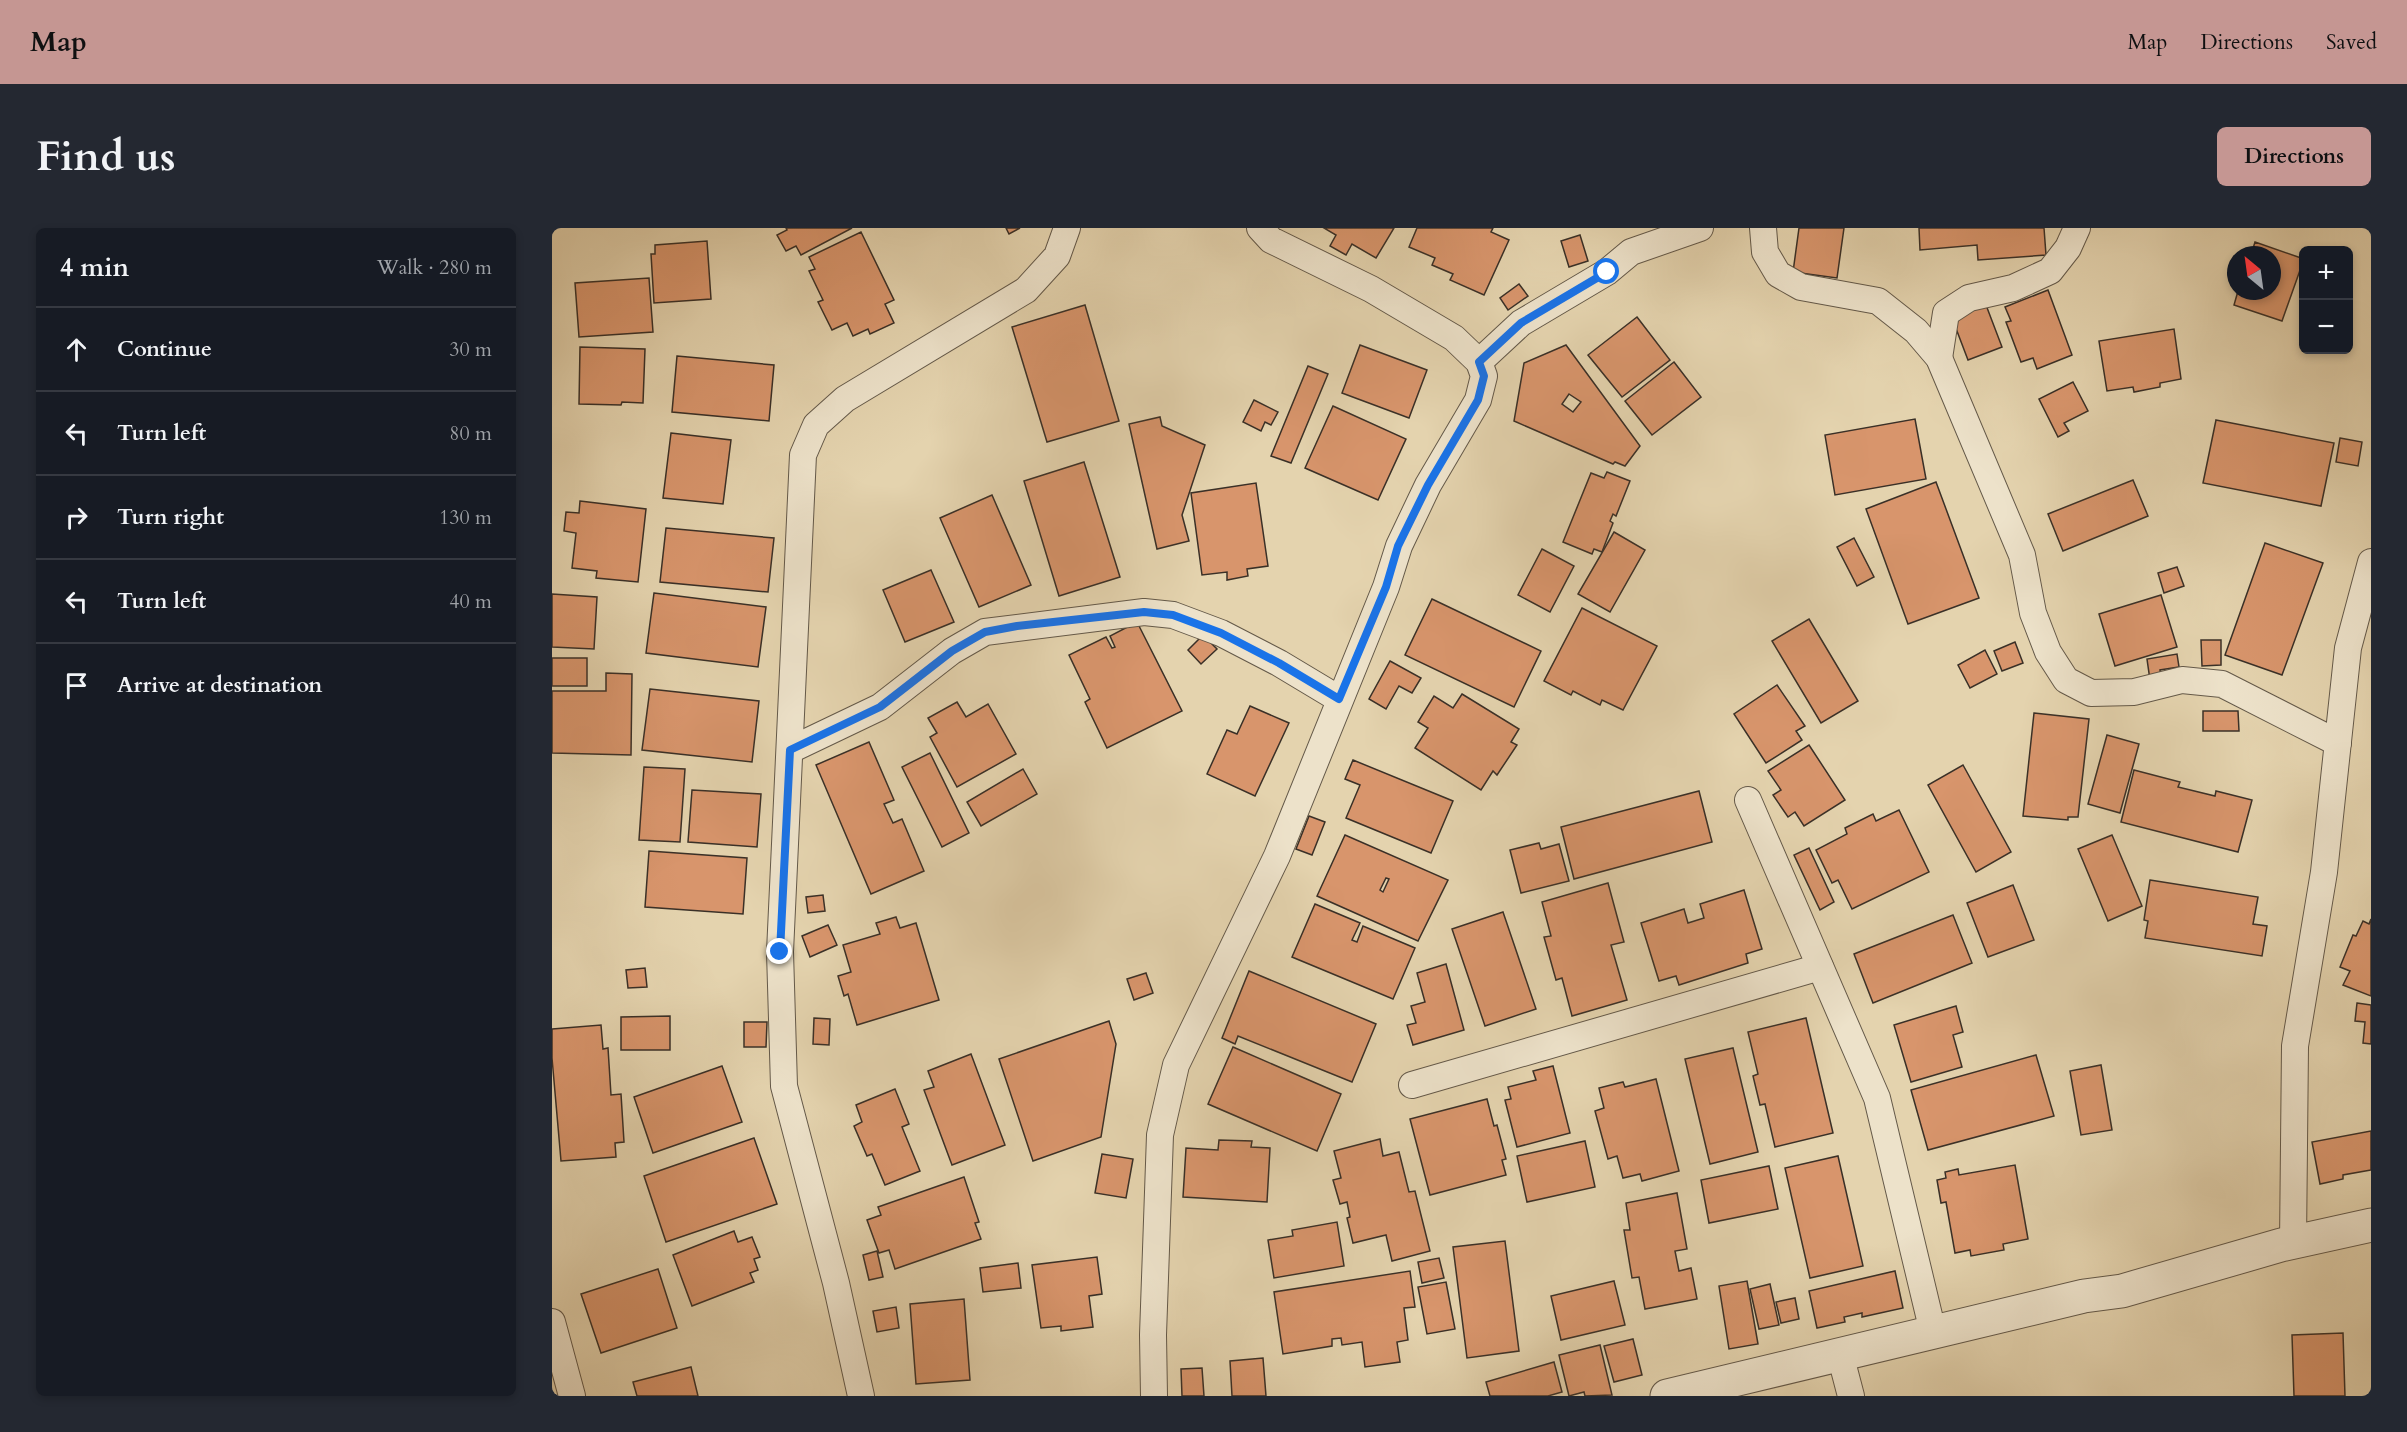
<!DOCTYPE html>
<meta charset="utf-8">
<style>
body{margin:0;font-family:Cardo,serif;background:#242831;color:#f1f3f6}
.controls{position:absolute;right:18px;top:18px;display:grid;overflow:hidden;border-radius:9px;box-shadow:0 3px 9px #0003}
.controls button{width:54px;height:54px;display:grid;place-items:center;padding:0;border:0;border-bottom:2px solid #363941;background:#171b24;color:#f1f3f6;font:30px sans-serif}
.compass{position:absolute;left:1675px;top:18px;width:54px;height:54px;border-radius:50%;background:#171b24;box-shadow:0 3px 9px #0003;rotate:331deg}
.stop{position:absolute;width:18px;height:18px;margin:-14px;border:4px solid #1a73e8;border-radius:50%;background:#fff}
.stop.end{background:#1a73e8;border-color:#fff;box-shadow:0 2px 6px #0008}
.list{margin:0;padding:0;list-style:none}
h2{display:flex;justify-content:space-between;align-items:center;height:78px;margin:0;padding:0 24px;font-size:26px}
h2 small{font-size:20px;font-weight:400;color:#9ea1a6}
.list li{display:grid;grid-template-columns:39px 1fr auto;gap:18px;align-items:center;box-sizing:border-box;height:84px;padding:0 24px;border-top:2px solid #363941}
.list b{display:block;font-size:22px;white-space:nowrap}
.list em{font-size:20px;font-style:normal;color:#9ea1a6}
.icon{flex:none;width:33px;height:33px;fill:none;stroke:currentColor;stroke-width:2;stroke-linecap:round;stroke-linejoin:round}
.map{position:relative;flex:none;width:1819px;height:1168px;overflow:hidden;border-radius:9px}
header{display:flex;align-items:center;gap:36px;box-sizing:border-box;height:84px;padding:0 30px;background:#c59692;color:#111}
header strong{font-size:28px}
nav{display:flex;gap:33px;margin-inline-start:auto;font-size:21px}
.intro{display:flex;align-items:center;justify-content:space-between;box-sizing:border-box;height:144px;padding:0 36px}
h1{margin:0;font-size:42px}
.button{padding:15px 27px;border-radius:9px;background:#c59692;color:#111;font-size:21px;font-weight:700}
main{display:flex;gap:36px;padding:0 36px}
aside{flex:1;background:#171b24;border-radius:9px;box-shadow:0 3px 9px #0003}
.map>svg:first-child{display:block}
.building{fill:#d8956c;stroke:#3a3027;stroke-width:1.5;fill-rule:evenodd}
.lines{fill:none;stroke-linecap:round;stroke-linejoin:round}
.minor-casing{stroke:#645949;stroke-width:28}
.tertiary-casing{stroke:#645949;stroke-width:35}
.minor{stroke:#ede2ca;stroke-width:26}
.tertiary{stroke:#ede2ca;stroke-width:33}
.route{stroke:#1a73e8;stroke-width:8}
</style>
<header>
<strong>Map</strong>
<nav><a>Map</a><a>Directions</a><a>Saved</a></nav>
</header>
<div class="intro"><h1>Find us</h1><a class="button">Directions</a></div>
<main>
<aside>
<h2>4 min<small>Walk · 280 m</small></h2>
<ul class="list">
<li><svg class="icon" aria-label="ahead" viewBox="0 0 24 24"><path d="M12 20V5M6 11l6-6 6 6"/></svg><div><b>Continue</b></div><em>30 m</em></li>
<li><svg class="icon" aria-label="left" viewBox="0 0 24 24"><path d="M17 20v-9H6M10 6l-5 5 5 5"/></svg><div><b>Turn left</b></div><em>80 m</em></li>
<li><svg class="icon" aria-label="right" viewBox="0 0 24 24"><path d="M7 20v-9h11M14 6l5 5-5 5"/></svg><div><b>Turn right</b></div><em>130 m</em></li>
<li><svg class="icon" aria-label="left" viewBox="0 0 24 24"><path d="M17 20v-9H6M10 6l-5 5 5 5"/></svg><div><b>Turn left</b></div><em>40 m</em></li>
<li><svg class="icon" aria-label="arrive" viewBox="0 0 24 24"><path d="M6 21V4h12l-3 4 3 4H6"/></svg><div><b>Arrive at destination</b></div></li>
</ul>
</aside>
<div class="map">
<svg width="1819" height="1168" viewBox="0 0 1819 1168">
<rect width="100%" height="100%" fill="#e4d3ae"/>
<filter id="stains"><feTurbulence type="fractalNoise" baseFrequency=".00333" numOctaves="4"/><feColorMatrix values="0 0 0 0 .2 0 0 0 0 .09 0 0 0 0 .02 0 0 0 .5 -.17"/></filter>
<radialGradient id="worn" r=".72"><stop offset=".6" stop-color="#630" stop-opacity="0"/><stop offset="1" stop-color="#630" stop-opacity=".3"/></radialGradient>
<!-- building -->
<g class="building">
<path d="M234,0H300L249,27L244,18L234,23L225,7L235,2Z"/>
<path d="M454,0H468L457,6Z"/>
<path d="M772,0H842L824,30L800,16L794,27L778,18L784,7Z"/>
<path d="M865,0H941L939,4L957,12L932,67L898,52L901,46L880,37L883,30L857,19Z"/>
<path d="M1247,0H1292L1285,50L1241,44Z"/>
<path d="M1367,0H1492L1494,27L1426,32L1425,17L1368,22Z"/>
<path d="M309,4L342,72L333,76L342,95L318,106L316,101L301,108L295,95L280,102L266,74L271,72L257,43L263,41L257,29Z"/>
<path d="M1028,7L1036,33L1017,39L1009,13Z"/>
<path d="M155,13L159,71L102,75L99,26H103V17Z"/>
<path d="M1703,14L1752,31L1730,93L1682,77L1686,63H1720V27H1699Z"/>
<path d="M97,50L101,104L27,109L23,55Z"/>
<path d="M967,56L976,68L956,82L948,70Z"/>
<path d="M1496,62L1520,127L1485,141L1481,130L1469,134L1454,94L1459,93L1453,79Z"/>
<path d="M533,77L567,193L495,214L460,99Z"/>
<path d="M1434,77L1450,119L1416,132L1400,90Z"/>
<path d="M1085,89L1118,132L1070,169L1036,127Z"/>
<path d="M1622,101L1629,151L1608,155V159L1582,164L1581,159L1555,163L1547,113Z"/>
<path d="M808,117L875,142L857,190L790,165Z"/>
<path d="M1014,117L1088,218L1073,238L1063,234L1061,236L962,193L972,135ZM1017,166L1029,174L1021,184L1010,176Z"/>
<path d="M28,119L93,121L91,175L70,174L69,177L27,176Z"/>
<path d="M125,128L222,137L217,193L120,184Z"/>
<path d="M1122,134L1149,169L1100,207L1073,173Z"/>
<path d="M756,138L776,146L739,235L719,228Z"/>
<path d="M1521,154L1536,183L1512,195L1517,203L1506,209L1487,171Z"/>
<path d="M702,172L726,184L719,197L713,194L709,203L691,194Z"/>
<path d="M781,178L854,211L826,272L753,240Z"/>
<path d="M608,189L610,198L653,217L630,287L637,313L605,321L577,196Z"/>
<path d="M1363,191L1374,251L1283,267L1273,207Z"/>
<path d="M1664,192L1782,215L1769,278L1651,255Z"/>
<path d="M119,205L179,212L171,276L111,270Z"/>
<path d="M1788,210L1810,214L1806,238L1784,234Z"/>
<path d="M532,234L568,349L507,368L472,253Z"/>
<path d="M1055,244L1078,253L1064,288L1061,286L1058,293L1061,295L1050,324L1042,321L1040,326L1011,314L1039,245L1052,250Z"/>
<path d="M1581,252L1596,288L1511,323L1496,286Z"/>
<path d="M1384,254L1427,370L1356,396L1314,281Z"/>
<path d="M704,255L716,338L695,341L696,348L675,352V344L650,347L639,265Z"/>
<path d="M440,267L479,357L427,379L388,290Z"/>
<path d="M28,273L94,281L86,354L44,350L45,343L20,340L24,305L12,303L14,284L27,285Z"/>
<path d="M114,300L222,310L216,364L108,354Z"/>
<path d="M1062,304L1093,322L1058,384L1026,366Z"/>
<path d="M1302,310L1322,349L1305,358L1285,319Z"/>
<path d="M1713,315L1771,335L1730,447L1673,427Z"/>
<path d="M990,321L1022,338L998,384L966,367Z"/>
<path d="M1625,339L1632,358L1612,365L1606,345Z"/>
<path d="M379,342L402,394L353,414L331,362Z"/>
<path d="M102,365L214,379L206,439L94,425Z"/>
<path d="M0,366L45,369L42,421L0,419Z"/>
<path d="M1609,367L1625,419L1563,438L1547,386Z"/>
<path d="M880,371L989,423L962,479L853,427Z"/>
<path d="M1030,380L1105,418L1071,482L1050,472L1048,477L1021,463L1019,467L992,453Z"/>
<path d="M1257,391L1306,473L1269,495L1220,413Z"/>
<path d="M585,394L630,483L555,520L533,474L538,471L517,427L554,409L560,420L563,419L558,408Z"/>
<path d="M651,407L665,421L649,436L636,422Z"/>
<path d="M1649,412H1669V437L1650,438Z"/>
<path d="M1463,414L1471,435L1450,443L1442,423Z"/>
<path d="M1433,422L1445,446L1418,460L1406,437Z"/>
<path d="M1625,426L1627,439L1608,442L1609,450L1598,452L1595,431Z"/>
<rect x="0" y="430" width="35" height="28"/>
<path d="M838,433L869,450L860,465L847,458L834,481L817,471Z"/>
<path d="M54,445L80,446L79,527L0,525V463H54Z"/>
<path d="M1225,457L1253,498L1244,503L1250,512L1214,535L1182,486Z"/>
<path d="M98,461L207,473L200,534L90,522Z"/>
<path d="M910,466L967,501L959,514L965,517L945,547L941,543L929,562L863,520L876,500L866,494L882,468L901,480Z"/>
<path d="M405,474L414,489L436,476L464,526L405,559L378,509L385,505L376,490Z"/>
<path d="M698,478L737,495L703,568L655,546L675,502L685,506Z"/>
<path d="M1651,483H1686L1687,503H1651Z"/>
<path d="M1482,485L1537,491L1526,589H1516V592L1471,588Z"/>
<path d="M1555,507L1587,516L1568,585L1536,576Z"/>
<path d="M317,514L342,572L332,576L341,595L350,591L372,643L319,666L264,537Z"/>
<path d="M1257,517L1293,572L1252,598L1243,584L1236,589L1221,567L1229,562L1216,543Z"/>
<path d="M378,525L417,605L390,619L350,539Z"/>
<path d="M801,532L901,573L879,625L794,590L808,557L793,551Z"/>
<path d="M1411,537L1459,624L1424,644L1376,557Z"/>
<path d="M92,539L133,541L128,614L87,612Z"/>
<path d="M471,541L485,566L429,598L415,574Z"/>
<path d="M1582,542L1628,554L1626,559L1663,568L1664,563L1700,572L1686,624L1569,594Z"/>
<path d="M140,562L209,566L205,619L136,614Z"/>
<path d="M1147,563L1160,614L1022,651L1009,599Z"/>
<path d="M1347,582L1377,644L1300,681L1286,652L1280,655L1264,622L1295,606L1293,600L1321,586L1324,593Z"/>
<path d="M757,588L773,594L760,627L744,621Z"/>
<path d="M793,607L896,652L866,713L765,668ZM834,650L837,651L831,664L828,662Z"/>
<path d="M1560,607L1590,678L1556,693L1526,621Z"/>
<path d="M987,615L989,621L1007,616L1017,653L969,665L958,622Z"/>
<path d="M1257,620L1282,674L1268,682L1242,627Z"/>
<path d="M97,623L195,630L191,686L93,679Z"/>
<path d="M1598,652L1706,669L1701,696L1715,698L1710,728L1593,710L1596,693L1592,692Z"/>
<path d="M1056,655L1072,714L1059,717L1075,772L1020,788L1010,750L1004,752L992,709L999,708L990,674Z"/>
<path d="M1461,657L1482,712L1436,729L1415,675Z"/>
<path d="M1192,662L1210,721L1194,726L1196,735L1127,757L1124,748L1107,753L1089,695L1132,681L1136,695L1152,690L1148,676Z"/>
<path d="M271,667L273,683L256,685L254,669Z"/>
<path d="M763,676L808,695L800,712L805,714L811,698L863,720L841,771L740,729Z"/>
<path d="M951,684L984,781L933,798L900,701Z"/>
<path d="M1401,687L1420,735L1321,775L1302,726Z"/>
<path d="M344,689L348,700L364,695L387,772L305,797L296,766L292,768L286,748L299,744L291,717L328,706L324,695Z"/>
<path d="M1819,691V768L1791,757L1798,743L1788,739L1801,707L1804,708L1811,693L1817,696Z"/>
<path d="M276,697L285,717L258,729L250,708Z"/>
<path d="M894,736L912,802L861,817L855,797L864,795L859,778L873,774L865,745Z"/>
<path d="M93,740L95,759L76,760L74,742Z"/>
<path d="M697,743L824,796L800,854L686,808L683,816L670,810Z"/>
<path d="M594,745L601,765L582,772L575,751Z"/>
<path d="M1805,775L1819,777V816L1811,815L1813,794L1803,793Z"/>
<path d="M1404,778L1411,804L1401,807L1410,839L1359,854L1342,797Z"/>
<path d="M118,788V822H69V789Z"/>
<path d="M262,790L278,791L277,817L261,816Z"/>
<path d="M1254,790L1281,905L1223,919L1213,876L1208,877L1201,848L1206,846L1196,804Z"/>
<path d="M557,793L564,816L549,909L481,933L447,831Z"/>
<path d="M192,794H215L214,819H192Z"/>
<path d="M49,797L51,821L56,820L59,867L69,866L72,914L63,915L64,929L9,933L0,830V801Z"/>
<path d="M681,819L789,866L765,923L656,876Z"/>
<path d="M1181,820L1206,924L1158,936L1133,831Z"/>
<path d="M419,826L453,917L400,937L372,862L382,859L376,843Z"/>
<path d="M1484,827L1502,888L1376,922L1359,862Z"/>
<path d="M1549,837L1560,902L1529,907L1518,843Z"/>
<path d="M170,838L190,894L101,925L82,869Z"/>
<path d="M1001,838L1018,905L965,919L953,872L959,871L956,859L984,852L981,843Z"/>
<path d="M1104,851L1127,943L1090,953L1088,946L1071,950L1065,928L1056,931L1043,883L1052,880L1047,860L1071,854L1073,859Z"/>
<path d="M343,861L357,896L350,899L368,943L333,957L320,926L315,928L302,898L310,894L304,877Z"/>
<path d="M935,871L942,898L945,897L954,931L950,932L954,947L878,967L858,891Z"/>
<path d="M1819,903V942L1791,947V951L1768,956L1760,914Z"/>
<path d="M202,910L225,976L114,1014L92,948Z"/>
<path d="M828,911L831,928L847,924L857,964L863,963L878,1023L840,1033L834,1007L801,1015L795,990L798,989L795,974L788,976L781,952L789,950L782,923Z"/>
<path d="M667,912L700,913L699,919L718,920L715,974L631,969L634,920L666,922Z"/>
<path d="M1033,913L1043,959L975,974L965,928Z"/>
<path d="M550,926L581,931L574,970L543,965Z"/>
<path d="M1286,928L1311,1038L1258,1050L1233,940Z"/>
<path d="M1463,937L1476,1011L1451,1016L1452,1022L1419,1028L1418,1022L1403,1025L1394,974L1389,975L1385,952L1394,950L1393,944L1406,941L1407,947Z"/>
<path d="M1217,938L1226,981L1157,995L1149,952Z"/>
<path d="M412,949L427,994L423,995L429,1011L343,1041L337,1022L327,1025L315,992L329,987L326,979Z"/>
<path d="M1125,965L1135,1021L1123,1023L1127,1043L1139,1040L1145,1071L1093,1081L1087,1049L1080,1050L1072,1002H1078L1074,975Z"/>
<path d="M785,994L792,1038L722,1050L716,1012L741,1008L740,1002Z"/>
<path d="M182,1003L186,1014L200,1009L208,1029L202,1031L206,1042L198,1045L202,1054L140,1078L121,1027Z"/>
<path d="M953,1013L967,1123L915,1130L901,1019Z"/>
<path d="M325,1023L331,1049L317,1052L311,1027Z"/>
<path d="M545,1029L550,1066L537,1068L541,1099L509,1103V1098L489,1100L480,1037Z"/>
<path d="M887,1030L892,1050L870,1055L866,1034Z"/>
<path d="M466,1035L469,1060L431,1064L428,1040Z"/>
<path d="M106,1041L125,1100L49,1125L29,1066Z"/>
<path d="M858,1043L863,1079L852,1080L856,1112L845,1114L848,1134L813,1139L810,1114L790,1117L789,1110L780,1111V1118L731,1126L722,1064Z"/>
<path d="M1343,1043L1351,1080L1310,1089V1085L1292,1089L1293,1094L1265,1100L1257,1063Z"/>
<path d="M1062,1053L1073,1097L1009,1112L999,1068Z"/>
<path d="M1195,1053L1206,1116L1177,1121L1167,1058Z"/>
<path d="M894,1054L903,1101L875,1106L866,1059Z"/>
<path d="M1218,1056L1227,1097L1207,1101L1198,1061Z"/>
<path d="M1243,1070L1247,1091L1229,1095L1224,1074Z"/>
<path d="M412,1071L418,1152L364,1156L358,1076Z"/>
<path d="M344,1079L347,1100L325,1104L321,1083Z"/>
<path d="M1791,1105L1793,1168H1742L1740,1107Z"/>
<path d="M1081,1111L1090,1147L1062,1154L1052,1118Z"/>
<path d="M1048,1117L1060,1167L1033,1168L1032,1164L1017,1168L1007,1127Z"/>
<path d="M711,1130L714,1168H680L678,1133Z"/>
<path d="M1002,1134L1010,1164L996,1168H938L934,1154Z"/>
<path d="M139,1139L146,1168H85L81,1154Z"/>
<path d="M650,1140L652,1168H630L629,1141Z"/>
</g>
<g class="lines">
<defs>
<g id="minor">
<path d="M1211,0L1213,24L1226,46L1249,59L1326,73L1364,103L1387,130L1470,327L1481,385L1496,424L1514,452L1539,465L1582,464L1630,452L1670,456L1786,515"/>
<path d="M1387,130L1394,85L1417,70L1461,60L1498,43L1516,20L1525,0"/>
<path d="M927,134L969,95L1055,44L1079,24L1148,0"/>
<path d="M238,522L328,479L400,423L433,404L592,384L621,387L669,405L727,435L787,471"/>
<path d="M1196,572L1325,870L1381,1104"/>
<path d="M860,857L1268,739"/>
<path d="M1741,1015L1743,818L1772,644L1796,420L1819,334"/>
<path d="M0,1094L20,1168"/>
<path d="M1288,1126L1299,1168"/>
<path d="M309,1168L284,1055L232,858L228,724L251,227L264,197L293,171L474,62L505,28L515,0"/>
<path d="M602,1168L601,1107L608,907L624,837L725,628L834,359L847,318L876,257L926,172L932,148L927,134L902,110L819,61L719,12L708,0"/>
</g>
<path id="tertiary" d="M1115,1168L1532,1068L1570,1063L1729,1017L1819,997"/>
</defs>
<!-- minor casing -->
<use href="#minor" class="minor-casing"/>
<!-- tertiary casing -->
<use href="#tertiary" class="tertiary-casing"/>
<!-- minor -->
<use href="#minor" class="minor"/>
<!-- tertiary -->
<use href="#tertiary" class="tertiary"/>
</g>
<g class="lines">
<!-- route -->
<path class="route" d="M228,724L238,522L328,479L400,423L433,404L465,398L592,384L621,387L669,405L727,435L787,471L834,359L846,318L876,257L926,172L932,148L927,134L969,95L1055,44"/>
</g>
<rect width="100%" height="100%" filter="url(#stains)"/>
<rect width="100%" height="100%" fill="url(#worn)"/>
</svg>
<div class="controls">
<button>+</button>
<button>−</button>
</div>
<svg class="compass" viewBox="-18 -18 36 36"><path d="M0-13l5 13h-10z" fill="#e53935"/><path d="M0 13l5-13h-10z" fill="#9ea1a6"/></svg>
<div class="stop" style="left:1055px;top:44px"></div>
<div class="stop end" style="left:228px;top:724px"></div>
</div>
</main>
